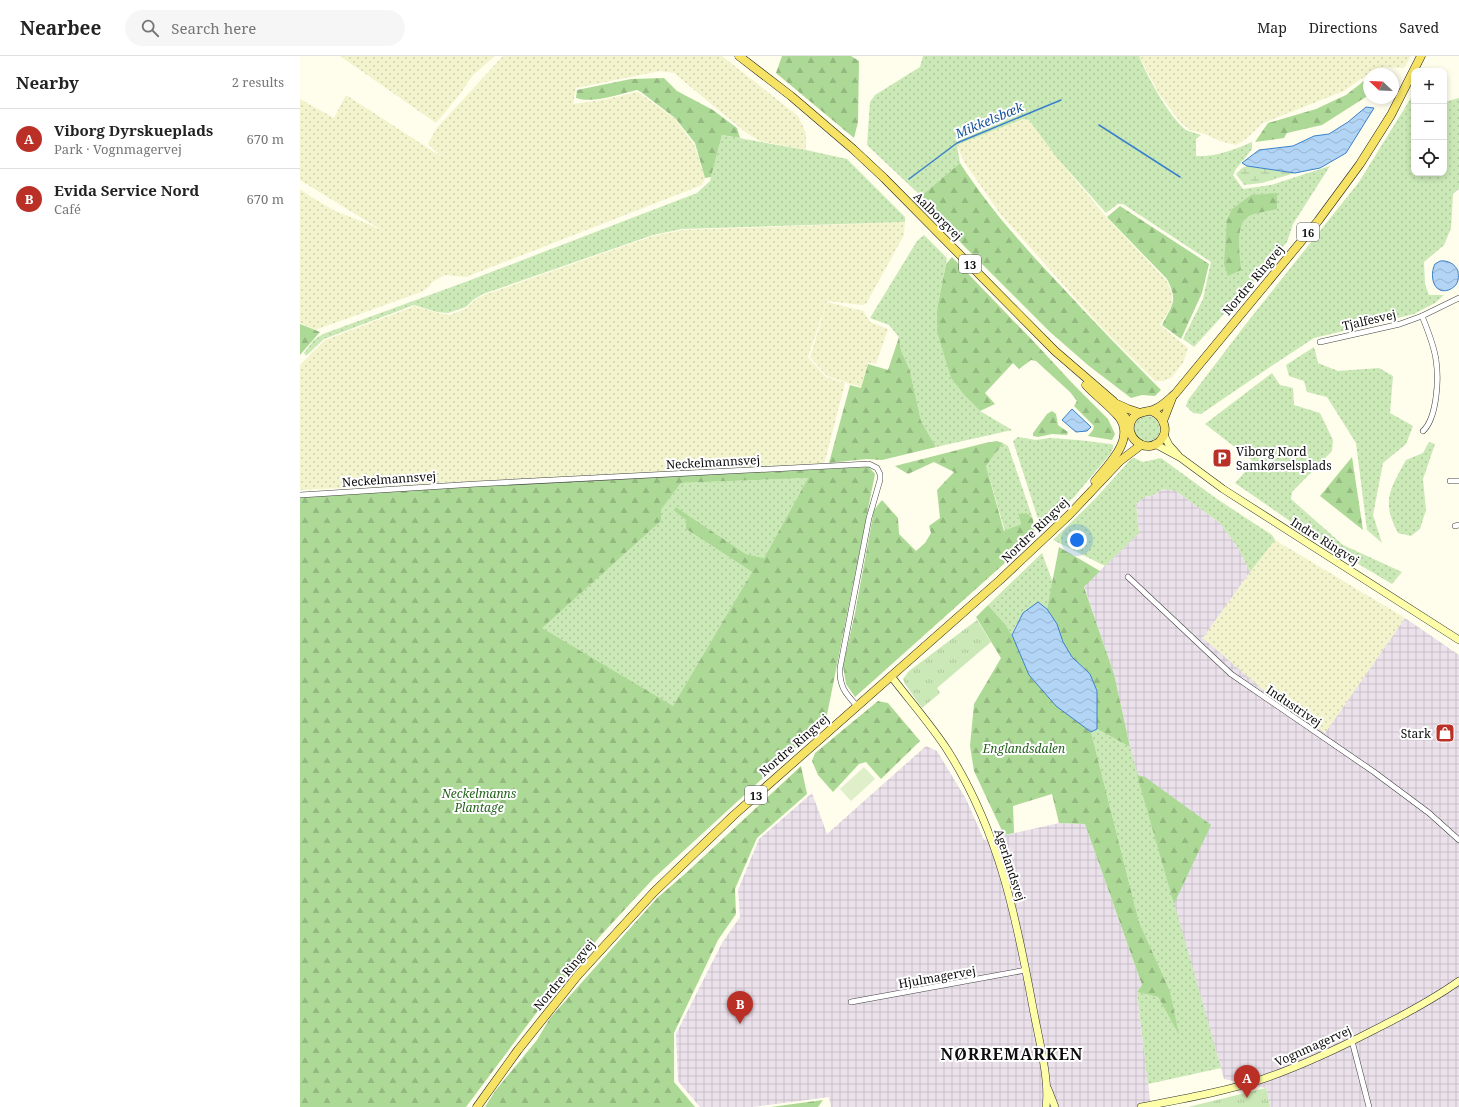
<!DOCTYPE html>
<meta charset="utf-8">
<style>
body{margin:0;font-family:"Noto Serif",serif;background:#f6f6f6;color:#222}
.controls{position:absolute;right:12px;top:12px;display:grid;overflow:hidden;border-radius:8px;box-shadow:0 2px 6px #0003}
.controls button{width:36px;height:36px;display:grid;place-items:center;padding:0;border:0;border-bottom:1px solid #e0e0e0;background:#fff;color:#222;font:20px sans-serif}
.compass{position:absolute;left:1063px;top:12px;width:36px;height:36px;border-radius:50%;background:#fff;box-shadow:0 2px 6px #0003;rotate:293deg}
.you{position:absolute;left:777px;top:484px;width:14px;height:14px;margin:-10px;border:3px solid #fff;border-radius:50%;background:#1a73e8;box-shadow:0 0 0 6px #1a73e833}
.badge{display:grid;place-items:center;width:26px;height:26px;border-radius:50%;background:#ba3027;color:#fff;font-size:13px;font-weight:700}
.pin{position:absolute;translate:-50% -33px;filter:drop-shadow(0 1px 2px #0008)}
.pin::after{content:'';position:absolute;top:21px;width:14px;height:12px;background:inherit;clip-path:polygon(0 0,100% 0,50% 100%)}
.list{margin:0;padding:0;list-style:none}
h2{display:flex;justify-content:space-between;align-items:center;height:52px;margin:0;padding:0 16px;font-size:17px}
h2 small{font-size:13px;font-weight:400;color:#767676}
.list li{display:grid;grid-template-columns:26px 1fr auto;gap:12px;align-items:center;box-sizing:border-box;height:60px;padding:0 16px;border-top:1px solid #e0e0e0}
.list b{display:block;font-size:15px;white-space:nowrap}
.list p{margin:0;font-size:13px;white-space:nowrap;color:#767676}
.list em{font-size:13px;font-style:normal;color:#767676}
.icon{flex:none;width:22px;height:22px;fill:none;stroke:currentColor;stroke-width:2;stroke-linecap:round;stroke-linejoin:round}
.map{position:relative;flex:none;width:1159px;height:1051px;overflow:hidden}
header{display:flex;align-items:center;gap:24px;box-sizing:border-box;height:56px;padding:0 20px;background:#fff;border-bottom:1px solid #e0e0e0}
header strong{font-size:19px}
nav{display:flex;gap:22px;margin-inline-start:auto;font-size:14px}
.search{width:280px;height:36px;background:#f6f6f6;display:flex;align-items:center;gap:10px;box-sizing:border-box;padding:0 14px;border-radius:22px;color:#767676;font-size:15px}
main{display:flex}
aside{flex:1;background:#fff}
.map>svg:first-child{display:block}
.industrial{fill:url(#industrial-grid)}
.farmland{fill:url(#farmland-dots)}
.grass{fill:url(#grass-dots)}
.forest{fill:url(#forest-firs);fill-rule:evenodd}
.wetland{fill:url(#wetland-marsh)}
.park{fill:url(#park-tufts)}
.pitch{fill:#deefc9}
.water{fill:url(#water-waves);stroke:#3a81cb}
.lines{fill:none;stroke-linecap:round;stroke-linejoin:round}
.stream{stroke:#3a81cb;stroke-width:1.5}
.street-casing{stroke:#404040;stroke-width:6}
.secondary-casing{stroke:#2f2f2f;stroke-width:8}
.primary-casing{stroke:#1e1e1e;stroke-width:9}
.street{stroke:#fff;stroke-width:5}
.secondary{stroke:#fefea8;stroke-width:7}
.primary{stroke:#f6e365;stroke-width:8}
.labels{text-anchor:middle;dominant-baseline:central;stroke-width:4;stroke-linejoin:round;paint-order:stroke}
.shield{fill:#fff;stroke:#565656;stroke-width:1}
.shield-label{font-size:11px;font-weight:bold;fill:#0d0d0d}
.street-label{font-size:12px;fill:#0d0d0d;stroke:#fff}
.poi-label{font-size:12px;fill:#0d0d0d;stroke:#fff;text-anchor:start}
.park-label{font-size:12px;font-style:italic;fill:#25631e;stroke:#fff}
.water-label{font-size:13px;font-style:italic;fill:#18549c;stroke:#fff}
.district-label{font-size:16px;font-weight:bold;letter-spacing:1px;fill:#0d0d0d;stroke:#fff}
</style>
<header>
<strong>Nearbee</strong>
<div class="search"><svg class="icon" aria-label="search" viewBox="0 0 24 24"><circle cx="10" cy="10" r="6"/><path d="M15 15l6 6"/></svg>Search here</div>
<nav><a>Map</a><a>Directions</a><a>Saved</a></nav>
</header>
<main>
<aside>
<h2>Nearby<small>2 results</small></h2>
<ul class="list">
<li><span class="badge">A</span><div><b>Viborg Dyrskueplads</b><p>Park · Vognmagervej</p></div><em>670 m</em></li>
<li><span class="badge">B</span><div><b>Evida Service Nord</b><p>Café</p></div><em>670 m</em></li>
</ul>
</aside>
<div class="map">
<svg width="1159" height="1051" viewBox="0 0 1159 1051">
<defs>
<pattern id="industrial-grid" width="8" height="8" patternUnits="userSpaceOnUse"><rect width="8" height="8" fill="#ebe1eb"/><path d="M0 4h8M4 0v8" fill="none" stroke="#c8c0c8"/></pattern>
<pattern id="farmland-dots" width="8" height="8" patternUnits="userSpaceOnUse"><rect width="8" height="8" fill="#f3f4cd"/><path d="M2 2h.1M6 6h.1" fill="none" stroke="#cfd0af" stroke-width="1.8" stroke-linecap="round"/></pattern>
<pattern id="grass-dots" width="8" height="8" patternUnits="userSpaceOnUse"><rect width="8" height="8" fill="#cbe8b7"/><path d="M2 2h.1M6 6h.1" fill="none" stroke="#adc69c" stroke-width="1.8" stroke-linecap="round"/></pattern>
<pattern id="forest-firs" width="22" height="20" patternUnits="userSpaceOnUse"><rect width="22" height="20" fill="#add996"/><path d="M5 1l3.5 6h-7zM16 11l3.5 6h-7z" fill="#94b980"/></pattern>
<pattern id="wetland-marsh" width="20" height="14" patternUnits="userSpaceOnUse"><rect width="20" height="14" fill="#cbe8b7"/><path d="M1 5h8M5 5V1M11 12h8M15 12V8" fill="none" stroke="#adc69c"/></pattern>
<pattern id="park-tufts" width="24" height="20" patternUnits="userSpaceOnUse"><rect width="24" height="20" fill="#cbe8b7"/><path d="M3 7l-1-3M5 7V3M7 7l1-3M15 17l-1-3M17 17v-4M19 17l1-3" fill="none" stroke="#adc69c"/></pattern>
<pattern id="water-waves" width="16" height="10" patternUnits="userSpaceOnUse"><rect width="16" height="10" fill="#b2d4f5"/><path d="M0 5q4-4 8 0t8 0" fill="none" stroke="#98b5d1"/></pattern>
</defs>
<rect width="100%" height="100%" fill="#fffdec"/>
<!-- industrial -->
<g class="industrial">
<path d="M863,433L876,435L920,467L939,493L950,516L903,582L1025,677L1105,562L1159,599V1051H970L966,1032L924,1023L837,719L830,691L814,618L784,530L839,477L836,448L844,441L851,440Z"/>
<path d="M626,690L637,695L666,743L684,784L759,767L785,768L842,929L837,936L851,1051H531L529,1041L453,1051H400L378,1025L376,978L422,887L440,861L438,834L459,783L512,737L527,778Z"/>
</g>
<!-- farmland -->
<g class="farmland">
<path d="M40,0H195L173,19L160,38L136,67Z"/>
<path d="M203,0H422L498,60L506,77V94L460,85L445,76L374,17L360,15L276,32L273,48L302,44L338,36L374,62L394,88L405,122L402,129L166,221L145,219L132,226L130,230L121,236L15,274L0,267V133L8,139L35,155L66,167L83,175L0,124V43L34,62L46,39L142,101L128,88L136,73Z"/>
<path d="M839,0H1111L1104,12L1081,11L1071,16L1044,35L963,67L946,83L936,89L920,85L905,78L890,74L881,67L859,38Z"/>
<path d="M723,63L729,64L757,102L807,162L866,224L872,236V249L860,269L888,292L883,307L871,322L863,325H855L803,273L701,159L664,106L657,89Z"/>
<path d="M605,166L604,179L566,248L563,249L527,245L508,301L526,321L545,327L525,405L522,408L0,434V309L25,284L115,250L138,257L150,259L167,252L175,244L184,239L353,180L383,174Z"/>
<path d="M527,246L563,255L570,266L588,273L576,308L568,306L561,331L529,321L525,318L510,301Z"/>
<path d="M975,484L1105,562L1025,677L961,632L903,582L950,516Z"/>
</g>
<!-- grass -->
<g class="grass">
<path d="M623,0H839C847,20 869,61 886,74C890,76 896,77 901,79L896,83V100C916,101 934,94 952,86V93L936,113L933,119L943,133L971,129L1030,110L993,168L987,186L964,214L894,291L883,283L903,243L911,206L823,148H818L806,157L757,102L729,64L723,63L657,89L660,107L621,140L567,89L570,46L575,39L620,11Z"/>
<path d="M1114,37V117H1144V46L1159,42V133L1153,138L1151,172L1144,189L1124,206L1125,228L1129,239H1144L1135,247L1114,258L1014,282L967,313L901,358L893,357L886,350L888,344L949,264L1059,126Z"/>
<path d="M422,79L506,94L547,103L605,161V166L382,173L353,179L183,238L173,244L166,251L148,257L137,256L114,249L24,283L6,300L4,297L14,284L23,278L168,225L397,137L410,125Z"/>
<path d="M624,179L647,202L637,253L651,322L664,339L680,355L712,374L636,391L621,365L610,315L601,294L599,281L589,269L570,262L617,185Z"/>
<path d="M1014,291L1018,307L1038,315L1079,312L1093,320L1090,357L1113,370L1106,388L1083,407L1073,459L1082,487L1067,474L1056,387L1027,341L1007,336L1004,325L989,320L986,309Z"/>
<path d="M972,317L980,329L993,332L994,349L1020,357L1033,384L1032,395L992,436L991,443L1043,489L1102,516L1092,528L1013,481L935,427L954,406L905,368Z"/>
<circle cx="847" cy="373" r="13"/>
<path d="M718,381L736,384L750,382L778,384L811,388L813,389V392L811,397L774,441L762,452L755,451L739,466L713,385Z"/>
<path d="M1129,386L1135,388L1123,423L1126,454L1120,473L1111,480L1098,477C1081,445 1090,433 1106,404L1123,397Z"/>
<path d="M703,387L708,390L733,463L727,457L718,459L721,468L705,475L686,410Z"/>
<path d="M834,402L843,406L861,402L917,443L972,479L975,484L950,516L939,493L920,467L876,435L863,433L851,440L844,441L836,448L839,477L805,510L753,484L795,443L831,403Z"/>
<path d="M508,422L464,502L446,498L376,451L373,454L386,464V473L452,516L373,651L241,572L361,465V454L381,427Z"/>
<path d="M742,497L753,527L747,553L738,546L716,569L712,579L705,568L688,549Z"/>
<path d="M797,673L830,691L921,1012L848,1028L837,936L858,941L878,977L870,935L839,866L791,676Z"/>
</g>
<!-- forest -->
<g class="forest">
<path d="M482,0H551L559,5L558,66L554,82L476,17Z"/>
<path d="M1069,21V39L1022,69L987,77L984,82L955,86L968,67L1016,53L1046,39Z"/>
<path d="M364,22L377,35L413,54L437,72L440,82L422,79L411,121L405,122L395,87L375,62L341,36L337,34C320,38 293,48 276,42L277,34L331,23Z"/>
<path d="M660,107C689,152 723,190 760,229C793,265 827,300 861,334L855,340L842,339L831,342L789,310L750,276L662,188L621,140Z"/>
<path d="M977,137V153C970,155 956,156 949,160C934,168 940,199 941,214L928,220L924,208L927,164L932,153L951,139Z"/>
<path d="M820,150L909,208L902,237L881,283L862,269C873,248 878,245 867,223L807,161Z"/>
<path d="M652,201L735,287L774,329L808,363L815,378L812,384L788,380L793,374L794,370L774,350L777,345L770,336L736,305L731,304L719,313L713,307L685,337L695,348L680,355L664,339L651,322L637,275V253L646,208Z"/>
<path d="M0,268L20,276L0,299Z"/>
<path d="M599,281L601,294L610,315L621,365L636,391L582,404L566,403L529,407L550,329L561,332L568,308L588,314Z"/>
<path d="M752,355L756,358L758,369L768,376L767,379L752,378L738,381L733,380V377L747,358Z"/>
<path d="M697,385L703,387L686,410L704,475L721,468L718,458L727,457L733,463L735,480L555,641L546,628L543,610L555,557L574,454L582,444L598,462L599,478L616,495L625,487L631,477L629,470L640,462L637,434L654,416L634,406L608,418L595,410L685,387Z"/>
<path d="M1052,401L1063,474L1020,440Z"/>
<path d="M569,411L575,418L526,664L354,822L302,878L246,944L166,1051H0V437ZM508,422L464,502L446,498L376,451L373,454L386,464V473L452,516L373,650L242,572L361,465V454L381,427Z"/>
<path d="M759,491L800,515L784,531L814,618L830,691L797,673V635L790,618L772,601L763,586L757,568L747,553Z"/>
<path d="M688,549L705,568L712,579L729,619L756,650L791,676L839,866L870,935L879,979L858,941L837,936L842,929L785,768L759,767L752,738L713,750L714,777L704,779L674,715L670,690L674,648L701,602L676,561Z"/>
<path d="M578,645L588,647L620,685L581,723L566,706L559,708L533,736L518,719L512,705L515,697Z"/>
<path d="M501,710L507,738L457,782L435,833L436,858L418,884L374,977V1026L395,1051H185L195,1035L237,984L250,962L357,842L386,817Z"/>
<path d="M837,719L845,721L911,769L874,848Z"/>
<path d="M523,1044L518,1051H471Z"/>
</g>
<!-- wetland -->
<path class="wetland" d="M947,110L995,117L962,127L944,129L936,118L942,112Z"/>
<!-- park -->
<g class="park">
<path d="M677,564L691,586L637,632L640,637L622,652L605,628L603,623L609,615Z"/>
<path d="M966,1032L970,1051H888Z"/>
</g>
<!-- pitch -->
<path class="pitch" d="M564,711L575,723L551,745L540,733Z"/>
<!-- water -->
<g class="water">
<path d="M1066,51L1074,52L1046,97L1020,112L995,117L947,110L942,107L959,94L993,90L1014,80L1029,78L1048,66Z"/>
<path d="M1140,205C1148,204 1155,208 1158,215C1158,218 1159,221 1158,224C1157,231 1147,237 1140,234C1131,230 1131,215 1135,208Z"/>
<path d="M772,353L791,371L787,375L776,376L762,364Z"/>
<path d="M738,546L747,553L757,568L763,586L772,601L790,618L797,635V673L791,676L756,650L729,619L712,579L723,557Z"/>
</g>
<g class="lines">
<!-- stream -->
<g class="stream">
<path d="M799,69L880,121"/>
<path d="M609,123L657,87L761,44"/>
</g>
<defs>
<g id="street">
<path d="M1122,260C1128,275 1134,289 1136,304C1139,323 1137,362 1123,375"/>
<path d="M1020,286L1100,268L1122,260L1159,242"/>
<path d="M1150,425H1159"/>
<path d="M0,439L176,428L569,408L577,412L580,418V424L569,462L540,612C539,630 545,637 557,650"/>
<path d="M1155,470L1159,469"/>
<path d="M828,521L931,618L1074,716L1129,757L1159,784"/>
<path d="M551,946L726,914"/>
<path d="M1052,985L1069,1051"/>
</g>
<g id="secondary">
<path d="M864,379L869,389L878,399"/>
<path d="M855,388L881,402L923,433L1159,584"/>
<path d="M591,620C609,644 632,670 648,695C699,776 716,860 733,952C738,980 750,1024 746,1051"/>
<path d="M748,1033L755,1051"/>
<path d="M841,1051C882,1043 923,1036 963,1023C1001,1010 1037,993 1072,975C1102,960 1132,944 1159,925"/>
</g>
<g id="primary">
<path d="M439,0L491,40L553,93L584,122L755,295L813,345L830,368"/>
<path d="M786,329C796,340 809,349 819,361C836,383 808,409 795,425"/>
<path d="M817,348L828,353L840,357"/>
<path d="M851,355C863,359 870,374 860,385C845,400 821,379 833,362C839,354 847,357 855,353C863,350 868,344 875,338L1018,165L1060,108L1091,59L1121,0"/>
<path d="M863,365L872,342"/>
<path d="M177,1051L218,994L278,919L354,836L434,759L700,524L769,459L820,405L841,389"/>
</g>
</defs>
<!-- street casing -->
<use href="#street" class="street-casing"/>
<!-- secondary casing -->
<use href="#secondary" class="secondary-casing"/>
<!-- primary casing -->
<use href="#primary" class="primary-casing"/>
<!-- street -->
<use href="#street" class="street"/>
<!-- secondary -->
<use href="#secondary" class="secondary"/>
<!-- primary -->
<use href="#primary" class="primary"/>
</g>
<!-- icons -->
<defs>
<symbol id="parking-square" viewBox="-11 -11 22 22"><rect x="-9" y="-9" width="18" height="18" rx="4" fill="#ba3027" stroke="#fff"/><path d="M-3.5-5.5H1a3.5 3.5 0 0 1 0 7H-1V5.5H-3.5ZM-1-3.4V-.6H.8a1.4 1.4 0 0 0 0-2.8Z" fill="#fff"/></symbol>
<symbol id="shop-square" viewBox="-11 -11 22 22"><rect x="-9" y="-9" width="18" height="18" rx="4" fill="#ba3027" stroke="#fff"/><path d="M-5-2.5h2.3a2.7 3.5 0 0 1 5.4 0H5L5.5 6h-11ZM-1.5-2.5h3a1.5 2.3 0 0 0-3 0Z" fill="#fff"/></symbol>
</defs>
<g fill-rule="evenodd">
<use href="#parking-square" x="911" y="391" width="22" height="22"/>
<use href="#shop-square" x="1134" y="666" width="22" height="22"/>
</g>
<g class="labels">
<!-- shield labels -->
<g class="shield">
<rect x="997" y="167" width="22" height="18" rx="3"/>
<rect x="659" y="199" width="22" height="18" rx="3"/>
<rect x="445" y="730" width="22" height="18" rx="3"/>
</g>
<g class="shield-label">
<text x="1008" y="176">16</text>
<text x="670" y="208">13</text>
<text x="456" y="739">13</text>
</g>
<!-- street labels -->
<g class="street-label">
<text transform="translate(638 160) rotate(45)">Aalborgvej</text>
<text transform="translate(953 224) rotate(-50)">Nordre Ringvej</text>
<text transform="translate(1069 264) rotate(-13)">Tjalfesvej</text>
<text transform="translate(413 406) rotate(-3)">Neckelmannsvej</text>
<text transform="translate(89 423) rotate(-4)">Neckelmannsvej</text>
<text transform="translate(735 474) rotate(-44)">Nordre Ringvej</text>
<text transform="translate(1025 485) rotate(32)">Indre Ringvej</text>
<text transform="translate(994 650) rotate(34)">Industrivej</text>
<text transform="translate(494 689) rotate(-41)">Nordre Ringvej</text>
<text transform="translate(710 809) rotate(72)">Agerlandsvej</text>
<text transform="translate(264 919) rotate(-50)">Nordre Ringvej</text>
<text transform="translate(637 921) rotate(-10)">Hjulmagervej</text>
<text transform="translate(1013 990) rotate(-24)">Vognmagervej</text>
</g>
<!-- poi labels -->
<g class="poi-label">
<text x="936" y="395">Viborg Nord<tspan x="936" dy="14">Samkørselsplads</tspan></text>
<text x="1131" y="677" text-anchor="end">Stark</text>
</g>
<!-- park labels -->
<g class="park-label">
<text x="724" y="692">Englandsdalen</text>
<text x="179" y="737">Neckelmanns<tspan x="179" dy="14">Plantage</tspan></text>
</g>
<!-- water labels -->
<g class="water-label">
<text transform="translate(689 64) rotate(-23)">Mikkelsbæk</text>
</g>
<!-- district labels -->
<g class="district-label">
<text x="712" y="998">NØRREMARKEN</text>
</g>
</g>
</svg>
<div class="controls">
<button>+</button>
<button>−</button>
<button><svg class="icon" aria-label="locate" viewBox="0 0 24 24"><circle cx="12" cy="12" r="6"/><path d="M12 2v4M12 18v4M2 12h4M18 12h4"/></svg></button>
</div>
<svg class="compass" viewBox="-18 -18 36 36"><path d="M0-13l5 13h-10z" fill="#e53935"/><path d="M0 13l5-13h-10z" fill="#767676"/></svg>
<div class="you"></div>
<div class="pin badge" style="left:947px;top:1042px">A</div>
<div class="pin badge" style="left:440px;top:968px">B</div>
</div>
</main>
